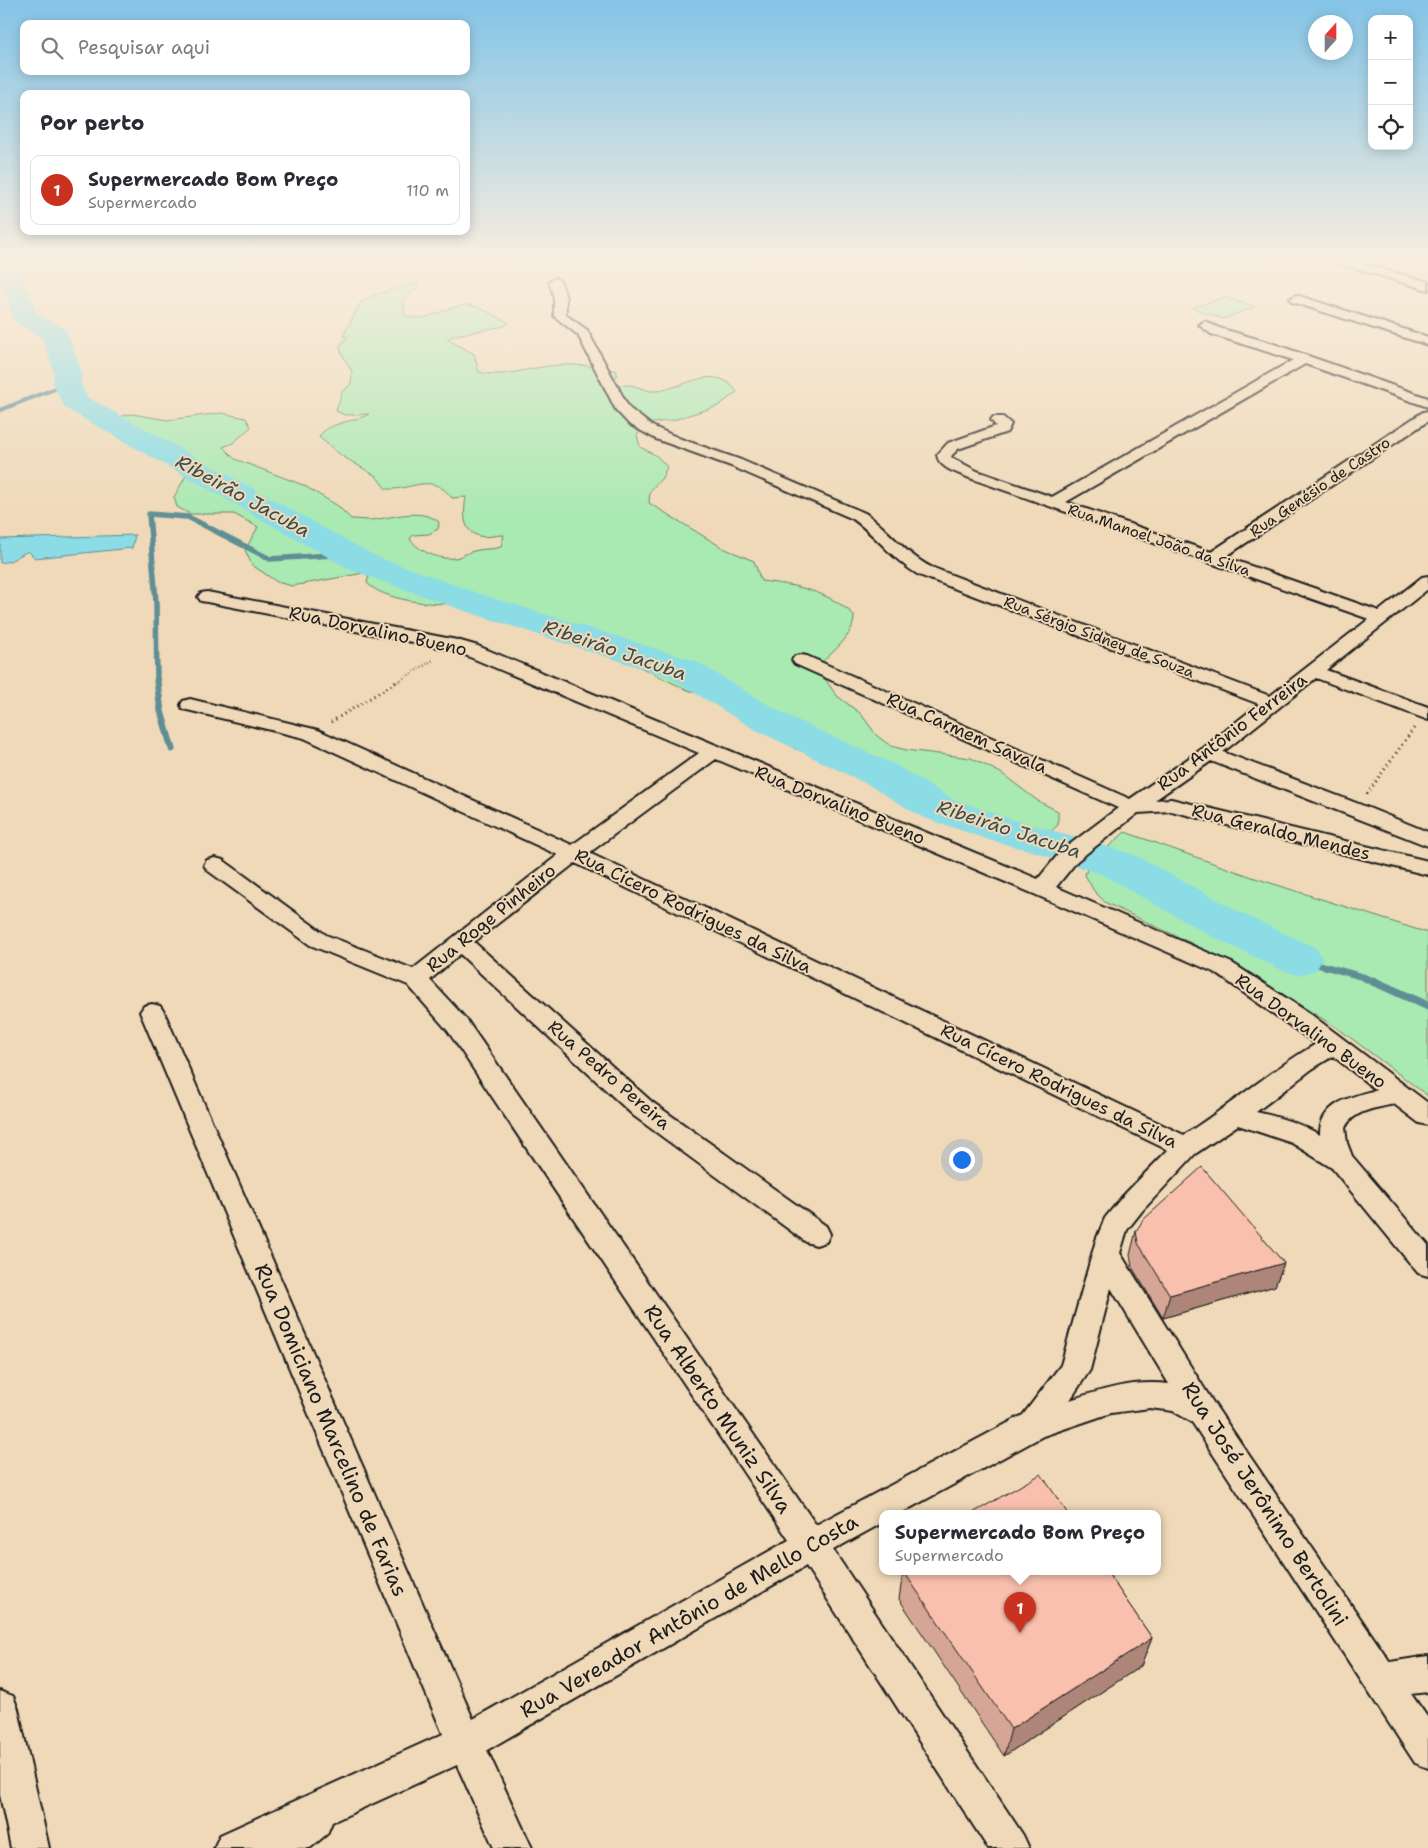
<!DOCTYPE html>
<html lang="pt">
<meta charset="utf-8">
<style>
body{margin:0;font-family:"Shantell Sans",sans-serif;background:#f2f2f3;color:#2b2b33}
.controls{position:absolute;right:15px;top:15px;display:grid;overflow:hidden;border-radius:10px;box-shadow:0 2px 12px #0003}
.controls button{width:45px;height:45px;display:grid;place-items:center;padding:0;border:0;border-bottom:1px solid #e1e1e2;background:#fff;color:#2b2b33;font:25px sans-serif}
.compass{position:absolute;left:1308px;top:15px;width:45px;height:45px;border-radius:50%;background:#fff;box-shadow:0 2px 12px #0003;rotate:21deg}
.you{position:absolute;left:961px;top:1159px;width:18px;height:18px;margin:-12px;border:4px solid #fff;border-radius:50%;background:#1a73e8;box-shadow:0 0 0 8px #1a73e833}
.badge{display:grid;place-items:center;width:32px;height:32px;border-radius:50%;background:#c8321e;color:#fff;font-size:16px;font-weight:700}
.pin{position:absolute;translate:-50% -41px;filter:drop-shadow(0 1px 2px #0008)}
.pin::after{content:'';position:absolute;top:26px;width:18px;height:15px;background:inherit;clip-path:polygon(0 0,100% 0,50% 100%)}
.popup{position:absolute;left:879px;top:1510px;width:282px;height:65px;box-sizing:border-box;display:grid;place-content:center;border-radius:10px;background:#fff;filter:drop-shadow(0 1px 4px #0005);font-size:16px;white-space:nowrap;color:#7c7c81}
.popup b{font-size:19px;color:#2b2b33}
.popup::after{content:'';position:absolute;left:50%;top:100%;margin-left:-10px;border:10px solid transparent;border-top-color:#fff}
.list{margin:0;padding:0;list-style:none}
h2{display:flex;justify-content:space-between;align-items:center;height:65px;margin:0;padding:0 20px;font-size:21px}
h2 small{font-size:16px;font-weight:400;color:#7c7c81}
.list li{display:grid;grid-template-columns:32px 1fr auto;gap:15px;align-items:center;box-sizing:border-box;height:70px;margin:0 10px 10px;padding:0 10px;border:1px solid #e1e1e2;border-radius:10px}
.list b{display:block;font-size:19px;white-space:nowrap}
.list p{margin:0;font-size:16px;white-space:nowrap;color:#7c7c81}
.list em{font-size:16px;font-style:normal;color:#7c7c81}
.icon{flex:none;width:28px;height:28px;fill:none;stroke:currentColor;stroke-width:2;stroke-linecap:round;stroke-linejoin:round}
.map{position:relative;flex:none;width:1428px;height:1848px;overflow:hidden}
.search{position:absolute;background:#fff;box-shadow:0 2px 12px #0003;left:20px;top:20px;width:450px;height:55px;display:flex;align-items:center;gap:12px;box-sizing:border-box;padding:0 18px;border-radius:10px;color:#7c7c81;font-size:19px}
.panel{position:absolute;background:#fff;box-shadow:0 2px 12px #0003;left:20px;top:90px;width:450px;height:145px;border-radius:10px}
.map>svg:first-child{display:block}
.green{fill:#a9e9b2;stroke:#628267}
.water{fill:#8bdce5;stroke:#5f8f95}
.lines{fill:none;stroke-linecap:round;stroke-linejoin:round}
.stream-far3{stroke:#5f8f95;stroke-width:4.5}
.stream-far2{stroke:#5f8f95;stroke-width:5.5}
.stream-far1{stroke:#5f8f95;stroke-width:7}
.stream{stroke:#5f8f95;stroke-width:9}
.river{fill:#8bdce5;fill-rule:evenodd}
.minor-casing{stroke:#1c1c1c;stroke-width:4}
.path-far1{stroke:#1c1c1c;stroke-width:2.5;stroke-dasharray:0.5 2.5;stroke-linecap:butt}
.path{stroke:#1c1c1c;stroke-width:3;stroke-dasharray:1 4;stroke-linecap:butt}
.minor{fill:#efd9b8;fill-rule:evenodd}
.wall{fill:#d5a595;stroke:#1c1c1c}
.shaded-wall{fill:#ae8679;stroke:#1c1c1c}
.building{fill:#f8c0ad;stroke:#1c1c1c}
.labels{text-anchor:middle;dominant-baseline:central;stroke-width:4;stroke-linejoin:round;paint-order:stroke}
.far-street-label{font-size:15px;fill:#1c1c1c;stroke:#efd9b8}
.street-label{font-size:18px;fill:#1c1c1c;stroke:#efd9b8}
.water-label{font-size:19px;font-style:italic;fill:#384c4e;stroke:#efd9b8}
.near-street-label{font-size:21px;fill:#1c1c1c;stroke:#efd9b8}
</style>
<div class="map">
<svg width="1428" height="1848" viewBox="0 0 1428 1848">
<rect width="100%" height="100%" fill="#efd9b8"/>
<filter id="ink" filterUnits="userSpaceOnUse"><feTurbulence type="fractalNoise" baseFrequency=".02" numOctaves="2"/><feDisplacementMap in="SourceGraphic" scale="10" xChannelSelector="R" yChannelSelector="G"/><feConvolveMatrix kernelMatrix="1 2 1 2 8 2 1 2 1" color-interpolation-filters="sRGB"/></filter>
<g filter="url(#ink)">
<!-- green -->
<g class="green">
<path d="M413,284H418V287L403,301L405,315C425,326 448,304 469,305C479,306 499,318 509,323L504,326L456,335L447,339L474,354L479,372C502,378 525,369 548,366C570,363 595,366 617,371V376L607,387C614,387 623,385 630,385C639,386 646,392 656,391C683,389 716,361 737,392L718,406L673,420L648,424L637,435L640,447L657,456L667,467L662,478L650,491L649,503L723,548L754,561L761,581C796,585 828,591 854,615C855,636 831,653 817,667L836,695L861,714L877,736L891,746L906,750L971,758L1001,773L1038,801L1058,811V825L1049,833L1033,834L1008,827L933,797L902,778L869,764L795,749C772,734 780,717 746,716L744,718L718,700L685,689L609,652L583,636L535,620L456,603C433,606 383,600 367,583L369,575L364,573L292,586L277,582L252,565L245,550L258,527L234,514H190L177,507L174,497L187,474C180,457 154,455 138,448C129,444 119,437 110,432L122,416L132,414L168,420L222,413L246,418L251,427L233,443L223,447L235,459L303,485L338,506L351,519C357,519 364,520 371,520C392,518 421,507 439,522L438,529L429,534L413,535L410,539C419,552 443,562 459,557C464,555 469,552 474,551C483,548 492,550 501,547L504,535C496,535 486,538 479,536C461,531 464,510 466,497L452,498C432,471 411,491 386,489L376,476L342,456L319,437C327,422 355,422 369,414L345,415L336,411L342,392L351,384L352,372L341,352L340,346L347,337L343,336L361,302L374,295Z"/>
<path d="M1224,297L1255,307L1223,319L1192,308Z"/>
<path d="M1125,832L1255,878L1428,933V1096L1339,1029L1265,983L1191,943L1106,903L1094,891L1085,875L1089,864Z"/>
</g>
<!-- water -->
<path class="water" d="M135,535L132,548L35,558L28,551L10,561L0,563V539Z"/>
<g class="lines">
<!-- stream-far3 -->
<path class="stream-far3" d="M0,410L67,384"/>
<!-- stream-far2 -->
<path class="stream-far2" d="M157,683L156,602L149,514L188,517L270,559L347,554"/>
<!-- stream-far1 -->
<g class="stream-far1">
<path d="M157,681L161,711L172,749"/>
<path d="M1299,959L1363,977L1375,983"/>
</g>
<!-- stream -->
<path class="stream" d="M1373,981L1428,1006"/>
<!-- river -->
<path class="river" d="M0,261H22L26,268L18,275L31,295L37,314L64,328L68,334L82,373L81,384L87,397L375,556L480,594L695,661L782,713L897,766L952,799L1019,822L1062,833L1135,855L1247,916L1316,948L1323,959L1316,970L1299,975L1282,970L1215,938L1103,875L1032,851L989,840L922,817L867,784L754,729L669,677L456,608L351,570L65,408L53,384L54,373L43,338L17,323L13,318L7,295L0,284Z"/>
<defs>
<g id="minor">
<path d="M1336,261H1353L1428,282V290L1338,263Z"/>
<path d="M555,278L561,282L566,298V315L587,330L629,408L652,426L681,439L741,460L865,513C888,529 905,554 931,567L1270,696L1369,619L967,477C956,472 939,468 937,455L948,443L996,426L991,420L993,417H1003L1011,424L1007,432L958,449L951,456L952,458L977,471L1052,497L1293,360L1211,334L1199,325L1205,321L1219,328L1271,343L1428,398V407L1305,364L1066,502L1211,552L1423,412L1428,411V421L1225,557L1379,611L1422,577L1428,576V589L1326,670L1428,707V720L1316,678L1223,752L1359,804L1428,832V846L1211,761L1155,800L1171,799L1428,861V875L1171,811L1138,813L1077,861L1056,887L1232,963L1309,1013L1428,1103V1125L1419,1123L1394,1104C1378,1108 1353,1110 1345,1128L1347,1143L1352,1156L1428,1245V1276L1418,1273L1332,1168L1292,1143L1238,1125L1195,1154L1142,1211L1127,1230L1120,1253L1214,1404L1390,1662L1428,1656V1692L1411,1694L1428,1718V1768L1415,1763L1192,1422L1173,1411L1150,1408L1111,1413L1043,1436L899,1514H882V1523L833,1550L1023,1835L1029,1848H988L806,1566L487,1750L532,1848H494L457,1765L332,1822L327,1834L310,1848H214L220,1835L443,1734L140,1012L144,1006L152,1004L160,1006L164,1012L473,1719L789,1540L448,1031L408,985L310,945L207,870L204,865L207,860L215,858L223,860L326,935L413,969L558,855L304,738L183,709L181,705L183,701L190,699L318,730L572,845L699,753L453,650L207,602L201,601L198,597L201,593L207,592L457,640L478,646L1038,879L1061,851L1118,808L795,664L792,660L795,656L801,655L807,656L1130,799L1202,749L1259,704L919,575C894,561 877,536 853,519L731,466L656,439L629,424L616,410L578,335L554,316V298L549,282ZM716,759L1034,894L1216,973L1316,1044C1270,1071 1229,1106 1184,1135L589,853ZM575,863L1168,1150L1122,1197L1105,1218L1096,1240L1061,1365L1023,1415L816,1525L466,1019L430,980L460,954L634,1116L806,1242L816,1245L826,1242L830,1234L826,1226L652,1102L474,942ZM1333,1056L1376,1090C1352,1096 1319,1104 1320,1135C1300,1123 1278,1117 1256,1112L1312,1069ZM1111,1288L1169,1384C1134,1380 1104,1389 1070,1400L1090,1370Z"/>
<path d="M1296,295L1428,337V345L1292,302L1290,299Z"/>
<path d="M0,1691L13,1696L18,1709L49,1848H11L0,1795Z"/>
</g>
</defs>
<!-- minor casing -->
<use href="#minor" class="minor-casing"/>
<!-- path-far1 -->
<path class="path-far1" d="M396,683L433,660"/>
<!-- path -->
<g class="path">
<path d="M331,722L398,681"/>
<path d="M1367,794L1414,728"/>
</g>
<!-- minor -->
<use href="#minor" class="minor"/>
</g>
<!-- wall -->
<g class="wall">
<path d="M1136,1231L1284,1263L1275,1286L1163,1318L1132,1267L1130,1255Z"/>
<path d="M903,1572H1107L1152,1638L1141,1666L1004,1756L899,1599Z"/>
</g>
<!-- shaded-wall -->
<g class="shaded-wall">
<path d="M1284,1263L1275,1286L1163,1318L1170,1295Z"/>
<path d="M1152,1638L1141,1666L1004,1756L1011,1729Z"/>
</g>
<!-- building -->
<g class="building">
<path d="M1202,1167L1284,1263L1170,1295L1138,1243L1136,1231L1143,1220Z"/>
<path d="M1041,1474L1068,1514H971Z"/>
<path d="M904,1572H1107L1152,1638L1011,1729Z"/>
</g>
</g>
<!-- sky -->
<linearGradient id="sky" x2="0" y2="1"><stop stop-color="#83c4e7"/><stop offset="0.5" stop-color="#f8eedf"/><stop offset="1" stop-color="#f8eedf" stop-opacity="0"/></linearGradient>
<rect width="1428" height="519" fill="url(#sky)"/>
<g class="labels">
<!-- far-street labels -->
<g class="far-street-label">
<text transform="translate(1320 487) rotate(-34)">Rua Genésio de Castro</text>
<text transform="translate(1159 540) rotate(19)">Rua Manoel João da Silva</text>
<text transform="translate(1099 637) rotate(21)">Rua Sérgio Sidney de Souza</text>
</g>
<!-- street labels -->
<g class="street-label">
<text transform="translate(378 631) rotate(12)">Rua Dorvalino Bueno</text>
<text transform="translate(1232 732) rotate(-37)">Rua Antônio Ferreira</text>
<text transform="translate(967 733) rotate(24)">Rua Carmem Savala</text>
<text transform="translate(840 805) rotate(22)">Rua Dorvalino Bueno</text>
<text transform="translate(1281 832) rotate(14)">Rua Geraldo Mendes</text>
<text transform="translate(693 911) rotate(26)">Rua Cícero Rodrigues da Silva</text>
<text transform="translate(491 918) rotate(-39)">Rua Roge Pinheiro</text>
<text transform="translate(1311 1031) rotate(36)">Rua Dorvalino Bueno</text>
<text transform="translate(609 1075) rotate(41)">Rua Pedro Pereira</text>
<text transform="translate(1059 1086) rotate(26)">Rua Cícero Rodrigues da Silva</text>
</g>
<!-- water labels -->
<g class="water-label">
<text transform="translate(243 496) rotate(29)">Ribeirão Jacuba</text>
<text transform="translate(615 650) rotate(19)">Ribeirão Jacuba</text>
<text transform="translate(1009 829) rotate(18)">Ribeirão Jacuba</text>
</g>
<!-- near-street labels -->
<g class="near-street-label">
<text transform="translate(718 1409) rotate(56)">Rua Alberto Muniz Silva</text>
<text transform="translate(331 1430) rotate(67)">Rua Domiciano Marcelino de Farias</text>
<text transform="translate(1265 1504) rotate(57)">Rua José Jerônimo Bertolini</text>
<text transform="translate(689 1616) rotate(-30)">Rua Vereador Antônio de Mello Costa</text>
</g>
</g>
</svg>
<div class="controls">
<button>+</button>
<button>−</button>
<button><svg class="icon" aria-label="locate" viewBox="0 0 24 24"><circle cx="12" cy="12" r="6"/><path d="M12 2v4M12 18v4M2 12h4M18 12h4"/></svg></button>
</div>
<svg class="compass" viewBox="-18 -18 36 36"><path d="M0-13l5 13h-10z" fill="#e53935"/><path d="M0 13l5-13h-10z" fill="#7c7c81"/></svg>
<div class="you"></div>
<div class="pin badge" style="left:1020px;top:1633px">1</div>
<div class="popup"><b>Supermercado Bom Preço</b>Supermercado</div>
<div class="search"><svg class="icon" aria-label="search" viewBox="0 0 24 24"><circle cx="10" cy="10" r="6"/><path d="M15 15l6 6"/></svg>Pesquisar aqui</div>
<section class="panel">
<h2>Por perto<small></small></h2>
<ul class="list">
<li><span class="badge">1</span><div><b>Supermercado Bom Preço</b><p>Supermercado</p></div><em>110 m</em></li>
</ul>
</section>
</div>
